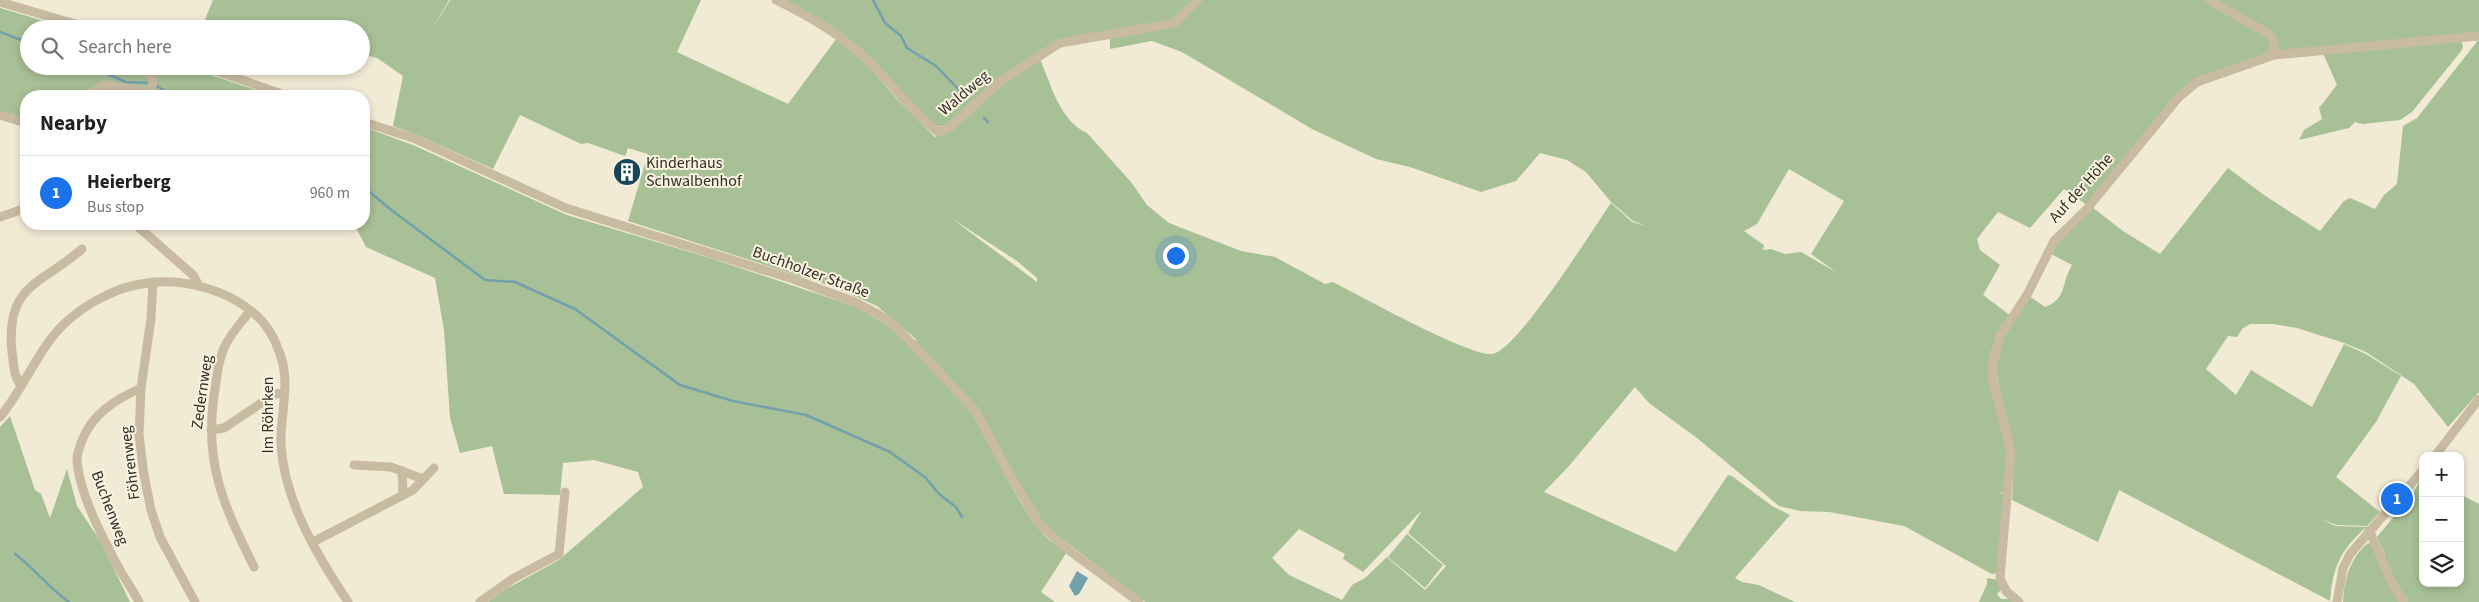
<!DOCTYPE html>
<meta charset="utf-8">
<style>
body{margin:0;font-family:"Source Sans 3",sans-serif;background:#f2f2f2;color:#202124}
.controls{position:absolute;right:15px;bottom:15px;display:grid;overflow:hidden;border-radius:10px;box-shadow:0 2px 8px #0003}
.controls button{width:45px;height:45px;display:grid;place-items:center;padding:0;border:0;border-bottom:1px solid #e0e0e0;background:#fff;color:#202124;font:25px sans-serif}
.you{position:absolute;left:1175px;top:255px;width:18px;height:18px;margin:-12px;border:4px solid #fff;border-radius:50%;background:#1a73e8;box-shadow:0 0 0 8px #1a73e833}
.badge{display:grid;place-items:center;width:32px;height:32px;border-radius:50%;background:#1a73e8;color:#fff;font-size:16px;font-weight:700}
.pin{position:absolute;translate:-50% -50%;border:2px solid #fff;box-shadow:0 1px 5px #0006}
.list{margin:0;padding:0;list-style:none}
h2{display:flex;justify-content:space-between;align-items:center;height:65px;margin:0;padding:0 20px;font-size:21px}
h2 small{font-size:16px;font-weight:400;color:#757577}
.list li{display:grid;grid-template-columns:32px 1fr auto;gap:15px;align-items:center;box-sizing:border-box;height:75px;padding:0 20px;border-top:1px solid #e0e0e0}
.list b{display:block;font-size:19px;white-space:nowrap}
.list p{margin:0;font-size:16px;white-space:nowrap;color:#757577}
.list em{font-size:16px;font-style:normal;color:#757577}
.icon{flex:none;width:28px;height:28px;fill:none;stroke:currentColor;stroke-width:2;stroke-linecap:round;stroke-linejoin:round}
.map{position:relative;flex:none;width:2479px;height:602px;overflow:hidden}
.search{position:absolute;background:#fff;box-shadow:0 2px 8px #0003;left:20px;top:20px;width:350px;height:55px;display:flex;align-items:center;gap:12px;box-sizing:border-box;padding:0 18px;border-radius:28px;color:#757577;font-size:19px}
.panel{position:absolute;background:#fff;box-shadow:0 2px 8px #0003;left:20px;top:90px;width:350px;height:140px;border-radius:20px}
.map>svg:first-child{display:block}
.green{fill:#a8c095;fill-rule:evenodd}
.water{fill:#73a0af}
.lines{fill:none;stroke-linecap:round;stroke-linejoin:round}
.stream{stroke:#73a0af;stroke-width:2.5}
.minor{stroke:#c9bba1;stroke-width:9}
.labels{text-anchor:middle;dominant-baseline:central;stroke-width:4;stroke-linejoin:round;paint-order:stroke}
.street-label{font-size:16px;fill:#332c24;stroke:#f9f3e1}
.poi-label{font-size:16px;fill:#332c24;stroke:#f9f3e1;text-anchor:start}
</style>
<div class="map">
<svg width="2479" height="602" viewBox="0 0 2479 602">
<rect width="100%" height="100%" fill="#f1ead5"/>
<!-- green -->
<g class="green">
<path d="M213,0H449L430,33L450,0H701L677,52L788,104L837,38L862,59L896,98L935,137L953,130L1013,75L1040,59C1051,85 1060,121 1087,133L1131,182L1147,205L1169,223L1241,251L1275,257L1325,284L1333,282C1360,296 1471,357 1492,354C1517,351 1593,229 1611,203L1632,222L1646,226L1633,221L1611,202L1586,172L1567,160L1540,153L1516,181L1481,192L1410,167L1376,159L1312,129L1182,52L1152,41L1110,49V35L1140,31L1142,28L1059,40L994,83L949,123L942,126H935L840,33L781,0H2204L2268,35L2274,49L2272,53L2196,80L2186,87L2087,205L2064,189L2030,228L1998,212L1977,239L1980,250L2000,265L1983,295L2011,316C1969,368 1999,394 2008,449C2011,464 2007,481 2005,495L1996,489L2005,496L1997,573L1992,574L1904,526L1829,512L1800,511L1779,506L1697,438L1649,403L1635,387L1569,466L1544,492L1676,552L1728,475L1732,476L1772,506L1790,515L1735,578L1742,582L1759,585L1795,602H1145L1050,530L1020,495L979,416C985,441 1025,515 1043,534C1049,541 1059,546 1067,552L1041,592L1055,602H488L506,589L559,560L643,487L638,472L594,460L563,463L560,495L504,494L492,446L460,453L450,418L444,330L435,278L366,247L354,224H364V127L413,145L567,215L710,258L857,307L898,332L918,341L877,306L834,287L628,221L648,154L628,148L625,156L588,143L581,144L520,115L493,169L417,135L393,126L403,76L377,58L361,54V29H201ZM1789,169L1844,201L1811,254L1836,272L1801,252L1785,254L1771,249L1763,250L1764,245L1744,231L1757,224ZM951,218L1017,261L1037,278V282ZM1422,510L1408,533L1446,566L1425,590L1387,557L1365,578L1352,585L1342,600L1289,575L1272,558L1299,529L1345,554L1343,559L1363,572Z"/>
<path d="M2212,0H2479V33L2424,37L2279,54L2275,41Z"/>
<path d="M0,8L71,29H29V66H185L273,96H148L113,87L101,90H111L139,96H26V120L0,113Z"/>
<path d="M2479,39V392L2448,427L2414,384L2366,352L2344,343L2297,328L2273,324H2250L2242,329L2237,337L2228,336L2206,369L2236,395L2251,370L2312,407L2344,344L2366,354L2401,376L2376,422L2336,477L2380,512L2367,526L2337,525L2320,519L2336,526L2366,527C2340,551 2333,566 2330,601L2119,490L2098,542L2012,500C2014,475 2014,452 2009,428C2003,395 1989,373 2002,338C2007,324 2020,309 2029,296L2045,307C2068,298 2060,285 2072,265L2049,253L2092,207L2123,231L2160,254L2228,168L2264,195L2320,231L2344,201L2350,198L2375,209L2384,195L2397,184L2403,126L2417,118Z"/>
<path d="M2461,41L2463,46L2462,50L2412,112L2400,120L2363,124L2355,122L2349,128L2299,140L2304,130L2322,119L2319,108L2337,85L2323,53Z"/>
<path d="M10,416L35,490L41,494L50,518L67,469L77,506L101,542L130,602H0V427Z"/>
<path d="M2423,476V583H2460V494L2479,504V602H2405L2380,553L2385,554L2377,537L2411,496Z"/>
<path d="M1407,534L1443,565L1425,588L1388,557Z"/>
<path d="M2368,543L2372,544L2403,602H2343C2344,579 2350,558 2368,543Z"/>
<path d="M1987,578L1999,580L2001,590L1997,594L2001,599H2010L2014,602H1979L1987,584Z"/>
</g>
<!-- water -->
<path class="water" d="M1077,571L1088,578L1079,594L1075,596L1069,586Z"/>
<g class="lines">
<!-- stream -->
<g class="stream">
<path d="M873,0L885,23L901,36L907,48L936,66L964,95"/>
<path d="M0,32L29,43"/>
<path d="M89,66L126,82L149,83"/>
<path d="M157,86L173,96"/>
<path d="M984,118L988,122"/>
<path d="M364,187L390,209L485,280L515,282L575,309L680,385L733,401L806,415L890,452L926,478L939,494L956,507L962,517"/>
<path d="M15,554C34,568 50,589 69,602"/>
</g>
<!-- minor -->
<g class="minor">
<path d="M776,0C807,15 837,32 863,56C889,80 909,109 938,132L949,128L999,82L1060,43L1175,23L1198,0"/>
<path d="M2209,0L2269,34L2274,43V55"/>
<path d="M0,2L92,29"/>
<path d="M203,66L287,96"/>
<path d="M86,96L104,85L148,92L152,87L153,79L144,66"/>
<path d="M0,115L26,123"/>
<path d="M364,122L413,138L566,208L793,279L855,302L878,314L896,327L975,410L1012,479L1041,526L1067,549L1139,602"/>
<path d="M0,217L26,208"/>
<path d="M135,224L193,275L199,286"/>
<path d="M153,282L151,319L141,388L139,435L144,475L151,510L160,537L195,602"/>
<path d="M250,311C241,323 230,334 224,348C218,361 217,376 215,389C203,462 223,504 254,567"/>
<path d="M21,385C13,376 14,363 12,352C5,284 41,285 82,249"/>
<path d="M0,417C23,390 38,349 64,324C83,306 111,290 136,285C178,275 232,289 262,321C270,330 276,342 280,354C291,382 280,415 281,444C284,501 317,555 348,602"/>
<path d="M211,430L224,428L275,394L284,393"/>
<path d="M2435,456L2479,399"/>
<path d="M354,465L391,467L423,479"/>
<path d="M402,471L403,495"/>
<path d="M2369,530L2393,585L2404,602"/>
<path d="M313,542L413,490L434,468"/>
<path d="M139,602C134,592 127,582 121,572C105,542 78,493 77,458C77,453 80,448 81,443C91,415 114,400 141,388"/>
<path d="M480,602L514,578L559,554L565,492"/>
<path d="M2019,602L2006,591L2000,578L2011,451L1993,381L1992,367L2000,336L2027,295L2054,241L2086,210L2179,97L2197,82L2274,55L2479,36"/>
<path d="M2337,602L2343,568L2350,554L2423,470"/>
</g>
</g>
<!-- icons -->
<defs>
<symbol id="building-disc" viewBox="-11 -11 22 22"><circle r="9.5" fill="#194555" stroke="#f9f3e1"/><path d="M-4-6H4V6H1V3H-1V6H-4ZM-2.5-4.3h1.7v1.8h-1.7ZM.8-4.3h1.7v1.8H.8ZM-2.5-1h1.7V.8h-1.7ZM.8-1h1.7V.8H.8Z" fill="#fff"/></symbol>
</defs>
<g fill-rule="evenodd">
<use href="#building-disc" x="611" y="156" width="32" height="32"/>
</g>
<g class="labels">
<!-- street labels -->
<g class="street-label">
<text transform="translate(964 93) rotate(-40)">Waldweg</text>
<text transform="translate(2081 188) rotate(-48)">Auf der Höhe</text>
<text transform="translate(811 272) rotate(20)">Buchholzer Straße</text>
<text transform="translate(202 392) rotate(-82)">Zedernweg</text>
<text transform="translate(268 415) rotate(-90)">Im Röhrken</text>
<text transform="translate(130 463) rotate(-97)">Föhrenweg</text>
<text transform="translate(110 508) rotate(69)">Buchenweg</text>
</g>
<!-- poi labels -->
<g class="poi-label">
<text x="646" y="163">Kinderhaus<tspan x="646" dy="18">Schwalbenhof</tspan></text>
</g>
</g>
</svg>
<div class="controls">
<button>+</button>
<button>−</button>
<button><svg class="icon" aria-label="layers" viewBox="0 0 24 24"><path d="M12 4l9 5-9 5-9-5zM3 14l9 5 9-5"/></svg></button>
</div>
<div class="you"></div>
<div class="pin badge" style="left:2397px;top:499px">1</div>
<div class="search"><svg class="icon" aria-label="search" viewBox="0 0 24 24"><circle cx="10" cy="10" r="6"/><path d="M15 15l6 6"/></svg>Search here</div>
<section class="panel">
<h2>Nearby<small></small></h2>
<ul class="list">
<li><span class="badge">1</span><div><b>Heierberg</b><p>Bus stop</p></div><em>960 m</em></li>
</ul>
</section>
</div>
